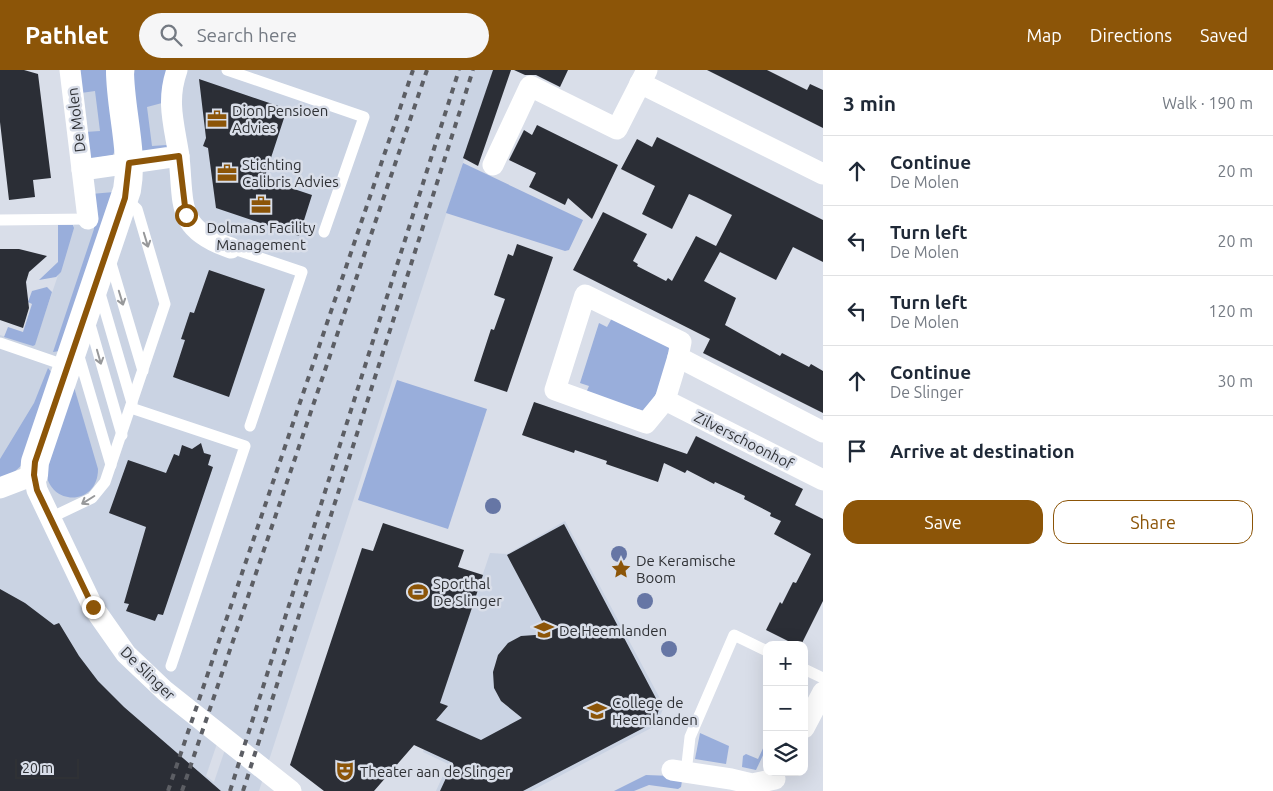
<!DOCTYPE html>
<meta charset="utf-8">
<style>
body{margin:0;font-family:Ubuntu,sans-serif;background:#f6f6f7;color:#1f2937}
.controls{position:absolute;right:15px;bottom:15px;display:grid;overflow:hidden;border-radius:10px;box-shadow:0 5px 20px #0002}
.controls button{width:45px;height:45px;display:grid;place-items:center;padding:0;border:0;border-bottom:1px solid #e0e1e3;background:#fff;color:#1f2937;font:25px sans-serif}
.scale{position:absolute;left:15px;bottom:12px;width:64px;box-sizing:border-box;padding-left:5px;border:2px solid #2f3135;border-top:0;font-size:14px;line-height:18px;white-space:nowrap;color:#2f3135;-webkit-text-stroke:4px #d9dee9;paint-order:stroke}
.stop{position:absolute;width:15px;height:15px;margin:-11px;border:4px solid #8c5508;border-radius:50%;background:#fff}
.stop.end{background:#8c5508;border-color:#fff;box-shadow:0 1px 5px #0008}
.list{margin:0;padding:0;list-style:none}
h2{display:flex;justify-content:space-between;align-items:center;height:65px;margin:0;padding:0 20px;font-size:21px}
h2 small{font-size:16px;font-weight:400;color:#747a83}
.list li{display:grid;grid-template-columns:32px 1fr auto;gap:15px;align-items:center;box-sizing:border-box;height:70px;padding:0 20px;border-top:1px solid #e0e1e3}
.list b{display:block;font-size:19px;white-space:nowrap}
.list p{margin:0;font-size:16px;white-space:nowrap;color:#747a83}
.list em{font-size:16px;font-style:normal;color:#747a83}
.actions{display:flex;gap:10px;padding:15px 20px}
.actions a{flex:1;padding:11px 0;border:1px solid #8c5508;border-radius:15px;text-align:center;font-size:18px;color:#8c5508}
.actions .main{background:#8c5508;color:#fff}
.icon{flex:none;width:28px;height:28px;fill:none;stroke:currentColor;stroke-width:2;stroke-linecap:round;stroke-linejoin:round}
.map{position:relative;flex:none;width:823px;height:721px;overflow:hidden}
header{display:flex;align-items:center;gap:30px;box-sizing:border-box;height:70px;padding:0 25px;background:#8c5508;color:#fff}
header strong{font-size:24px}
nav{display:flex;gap:28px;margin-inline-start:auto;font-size:18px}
.search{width:350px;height:45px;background:#f6f6f7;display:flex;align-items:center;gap:12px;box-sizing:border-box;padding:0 18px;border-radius:28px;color:#747a83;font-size:19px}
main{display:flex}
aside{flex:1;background:#fff}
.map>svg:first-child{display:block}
.built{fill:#cad3e3;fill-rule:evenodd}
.green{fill:#99aedb}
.building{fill:#2b2e36}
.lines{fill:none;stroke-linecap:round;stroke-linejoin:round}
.lane{stroke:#fff;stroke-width:11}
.street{stroke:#fff;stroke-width:21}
.secondary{stroke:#fff;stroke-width:28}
.rail{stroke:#5c5e64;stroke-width:4;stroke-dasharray:6 6;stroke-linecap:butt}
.tree{fill:#6676a5}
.oneway{stroke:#97989a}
.route{stroke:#8c5508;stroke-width:6}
.labels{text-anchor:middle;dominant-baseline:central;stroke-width:5;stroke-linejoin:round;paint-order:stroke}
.poi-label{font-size:15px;fill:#2f3135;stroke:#d9dee9;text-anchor:start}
.street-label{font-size:15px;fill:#2f3135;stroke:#d9dee9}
</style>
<header>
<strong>Pathlet</strong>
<div class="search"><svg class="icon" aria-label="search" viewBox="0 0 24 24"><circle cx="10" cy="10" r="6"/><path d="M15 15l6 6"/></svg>Search here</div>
<nav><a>Map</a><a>Directions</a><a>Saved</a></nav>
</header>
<main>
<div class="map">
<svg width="823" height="721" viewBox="0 0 823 721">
<rect width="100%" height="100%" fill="#d9dee9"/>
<!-- built -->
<g class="built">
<path d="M64,0H493L259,721H0V265L34,276L72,164L80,130ZM223,656L231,662L214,712L206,706Z"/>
<path d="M565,451L664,636L657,655L531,721H436L448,694L423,682L490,483L507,484Z"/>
</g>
<!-- green -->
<g class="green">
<path d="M77,0H106L115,80L113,85L89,89L85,62L100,61L95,21L81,23Z"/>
<path d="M135,0H169L162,33L147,37L152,76L167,75L168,80L140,81L133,9Z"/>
<path d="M463,93L583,150L569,180L565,181L446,143Z"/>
<path d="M114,122L60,281L53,282L94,159L91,124Z"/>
<path d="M58,155H73L74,158L61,202L56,207L39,210L58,192Z"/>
<path d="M47,217L52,222L35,275L33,276L4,267L8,257L23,262L32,234L28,232L32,221Z"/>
<path d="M612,248L668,276C679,291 657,320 650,335L645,341L585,325L589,316L580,313L599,253L607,257Z"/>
<path d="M48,298L52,303L24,393L12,404L0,409V389L34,333Z"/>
<path d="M397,310L487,339L448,459L358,430Z"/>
<path d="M74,317L98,399C98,436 50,437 46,402Z"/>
<path d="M700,663L729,676L726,694L695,689Z"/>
<path d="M767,670V677L756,700L742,697L743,686L746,684L758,689Z"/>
<path d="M646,705L672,706L682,711L681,717L678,719L649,715L634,721H614Z"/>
</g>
<!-- building -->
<g class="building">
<path d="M0,0H24L38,4L51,108L33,110L35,127L9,130L0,52Z"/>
<path d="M493,0H511L478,96L463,88Z"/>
<path d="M514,0H568L560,17L536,5H525Z"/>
<path d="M707,0H767L807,20L810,14L823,20V58Z"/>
<path d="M199,9L287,39L264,109L312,125L299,166L216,138L208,78L203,76L206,68Z"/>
<path d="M537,55L618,95L592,149L568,128L565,135L529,117L536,103L509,90L524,60L532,65Z"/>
<path d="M657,67L823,150V192L793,177L776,210L720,182L704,211L736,228L725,255L780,286L782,283L809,297L811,294L823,301V343L703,283L710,269L573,200L603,142L647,164L633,191L638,194L637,196L666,211L668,208L672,211L696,166L716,176L732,145L696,127L689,124L672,159L642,144L655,116L621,99L637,69L652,77Z"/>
<path d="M517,174L553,187L507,322L474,311L491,259L494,260L505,229L494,225L508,184L513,186Z"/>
<path d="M0,179H19L47,186L29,202L26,212L29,238L23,258L0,250Z"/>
<path d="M209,200L265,219L229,327L173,307L185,270L181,269L190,242L194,243Z"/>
<path d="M534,332L687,384L696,366L803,419L795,435L823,449V531L801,575H796L766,560L780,532L782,534L793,512L796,513L811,484L774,464L781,451L770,446L771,443L744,429L745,426L715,412L714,414L687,400L685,403L664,393L658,412L606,394L607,391L575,380L574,383L522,365Z"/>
<path d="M201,373L204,383L211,385L208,395L213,397L163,545L158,544L155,551L126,541L129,534L124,533L146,457L109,443L128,390L166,403L174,384L179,386L182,375L192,379Z"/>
<path d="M383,453L464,480L458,497L483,505L440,633L448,636L436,650L481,670L522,648L501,631L494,618L493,602L498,585L508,573L521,566L549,564L507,485L564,454L660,636L655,652L523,721H440L453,693L414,675L374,721H324L290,695L362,478L373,481Z"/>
<path d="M0,519L25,533L54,555L59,553L79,586L98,611L124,637L221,721H0Z"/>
</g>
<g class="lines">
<!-- lane -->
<g class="lane">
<path d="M227,0L364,47L324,162"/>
<path d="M0,150L88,149"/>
<path d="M231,178L302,202L250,356"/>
<path d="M110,190L143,301"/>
<path d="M99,220L132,333"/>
<path d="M89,251L122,365"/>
<path d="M0,273L67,296"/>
<path d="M78,283L111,395"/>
<path d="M131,338L245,376L171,596"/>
<path d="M50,448L92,428L105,412L165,234L137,139L125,128"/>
<path d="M804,599L823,608"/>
<path d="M686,703L690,667L734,565L767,581"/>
</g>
<!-- street -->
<g class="street">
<path d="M70,0L88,149"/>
<path d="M640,13L823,104"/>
<path d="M179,86C184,137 176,159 231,178"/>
<path d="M493,95L530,16L617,59L647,0"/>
<path d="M82,100L179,86C174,54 166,31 177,0"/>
<path d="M678,287L665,330L823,410"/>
<path d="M665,330L646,353L555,320L585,225L681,272L678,287L823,362"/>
<path d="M0,418L34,405L37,420L93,537L126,584L165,621L291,721"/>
<path d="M804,658L823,622"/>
<path d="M672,700L731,709L752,714L775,709"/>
</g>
<!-- secondary -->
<path class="secondary" d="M34,405L35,392L127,120C134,81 120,40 120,0"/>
<!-- rail -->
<g class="rail">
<path d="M168,721L413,0"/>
<path d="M182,721L427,0"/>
<path d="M230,721L459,0"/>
<path d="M243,721L473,0"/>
</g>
</g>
<!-- trees -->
<g class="tree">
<circle cx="493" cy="436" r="8"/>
<circle cx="619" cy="484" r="8"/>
<circle cx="645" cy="531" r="8"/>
<circle cx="669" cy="579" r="8"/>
</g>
<!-- one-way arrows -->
<defs><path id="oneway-shaft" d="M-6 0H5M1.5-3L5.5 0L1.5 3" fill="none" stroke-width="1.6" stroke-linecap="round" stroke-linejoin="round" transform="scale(1.25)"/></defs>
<g class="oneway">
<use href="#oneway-shaft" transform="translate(146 170) rotate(73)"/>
<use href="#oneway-shaft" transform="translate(121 228) rotate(73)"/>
<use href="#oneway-shaft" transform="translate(99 287) rotate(74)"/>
<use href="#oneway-shaft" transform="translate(88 430) rotate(148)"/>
</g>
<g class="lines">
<!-- route -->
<path class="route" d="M93,537L37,420L34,405L35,392L125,128L129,93L179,86L186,145"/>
</g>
<!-- icons -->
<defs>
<symbol id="office-bare" viewBox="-9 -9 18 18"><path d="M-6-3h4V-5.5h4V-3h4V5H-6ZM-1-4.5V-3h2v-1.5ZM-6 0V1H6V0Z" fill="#8c5508" stroke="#d9dee9" stroke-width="2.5" paint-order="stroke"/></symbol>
<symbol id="sight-bare" viewBox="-9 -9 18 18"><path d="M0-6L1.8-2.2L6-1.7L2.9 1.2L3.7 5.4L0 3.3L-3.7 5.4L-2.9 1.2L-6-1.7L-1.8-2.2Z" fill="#8c5508" stroke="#d9dee9" stroke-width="2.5" paint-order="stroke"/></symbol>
<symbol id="stadium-bare" viewBox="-9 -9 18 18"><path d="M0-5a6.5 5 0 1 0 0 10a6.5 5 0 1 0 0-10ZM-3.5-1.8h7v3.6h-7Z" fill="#8c5508" stroke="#d9dee9" stroke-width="2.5" paint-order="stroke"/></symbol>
<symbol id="school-bare" viewBox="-9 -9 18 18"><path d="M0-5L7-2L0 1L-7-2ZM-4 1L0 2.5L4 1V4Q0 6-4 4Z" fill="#8c5508" stroke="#d9dee9" stroke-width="2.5" paint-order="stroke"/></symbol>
<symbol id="theatre-bare" viewBox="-9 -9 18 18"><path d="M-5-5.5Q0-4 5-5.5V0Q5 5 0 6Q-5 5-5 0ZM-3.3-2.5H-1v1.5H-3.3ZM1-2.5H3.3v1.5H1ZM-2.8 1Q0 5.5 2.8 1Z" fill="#8c5508" stroke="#d9dee9" stroke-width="2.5" paint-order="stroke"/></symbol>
</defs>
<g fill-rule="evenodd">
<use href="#office-bare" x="203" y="35" width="28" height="28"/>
<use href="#office-bare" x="213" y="89" width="28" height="28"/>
<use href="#office-bare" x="247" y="121" width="28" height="28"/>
<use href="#sight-bare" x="607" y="485" width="28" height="28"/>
<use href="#stadium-bare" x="404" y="508" width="28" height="28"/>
<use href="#school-bare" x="530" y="546" width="28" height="28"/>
<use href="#school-bare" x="583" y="627" width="28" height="28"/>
<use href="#theatre-bare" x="331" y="687" width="28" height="28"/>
</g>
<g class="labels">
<!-- poi labels -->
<g class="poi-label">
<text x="232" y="40">Dion Pensioen<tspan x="232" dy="17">Advies</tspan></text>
<text x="242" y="94">Stichting<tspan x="242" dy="17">Calibris Advies</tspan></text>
<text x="261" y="157" text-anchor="middle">Dolmans Facility<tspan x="261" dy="17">Management</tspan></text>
<text x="636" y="490">De Keramische<tspan x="636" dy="17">Boom</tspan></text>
<text x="433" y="513">Sporthal<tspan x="433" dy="17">De Slinger</tspan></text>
<text x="559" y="560">De Heemlanden</text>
<text x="612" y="632">College de<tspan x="612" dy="17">Heemlanden</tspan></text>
<text x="360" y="701">Theater aan de Slinger</text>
</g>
<!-- street labels -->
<g class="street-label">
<text transform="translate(76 50) rotate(-97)">De Molen</text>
<text transform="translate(744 370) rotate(27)">Zilverschoonhof</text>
<text transform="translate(148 603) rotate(44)">De Slinger</text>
</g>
</g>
</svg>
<div class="controls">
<button>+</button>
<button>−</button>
<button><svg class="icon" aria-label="layers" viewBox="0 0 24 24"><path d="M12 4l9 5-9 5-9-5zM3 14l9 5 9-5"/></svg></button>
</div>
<div class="scale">20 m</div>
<div class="stop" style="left:186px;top:145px"></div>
<div class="stop end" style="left:93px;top:537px"></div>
</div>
<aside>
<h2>3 min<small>Walk · 190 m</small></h2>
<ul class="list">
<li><svg class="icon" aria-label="ahead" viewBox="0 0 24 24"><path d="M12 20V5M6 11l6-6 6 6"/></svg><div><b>Continue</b><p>De Molen</p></div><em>20 m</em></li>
<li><svg class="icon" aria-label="left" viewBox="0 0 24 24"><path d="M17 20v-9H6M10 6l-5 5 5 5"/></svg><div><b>Turn left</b><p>De Molen</p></div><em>20 m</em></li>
<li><svg class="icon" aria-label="left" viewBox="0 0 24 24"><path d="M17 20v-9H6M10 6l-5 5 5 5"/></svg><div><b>Turn left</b><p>De Molen</p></div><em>120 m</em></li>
<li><svg class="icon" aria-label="ahead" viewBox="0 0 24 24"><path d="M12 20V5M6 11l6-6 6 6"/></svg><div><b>Continue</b><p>De Slinger</p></div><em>30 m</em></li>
<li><svg class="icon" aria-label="arrive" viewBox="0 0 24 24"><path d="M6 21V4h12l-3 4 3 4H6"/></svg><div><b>Arrive at destination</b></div></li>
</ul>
<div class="actions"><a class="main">Save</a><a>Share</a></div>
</aside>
</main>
